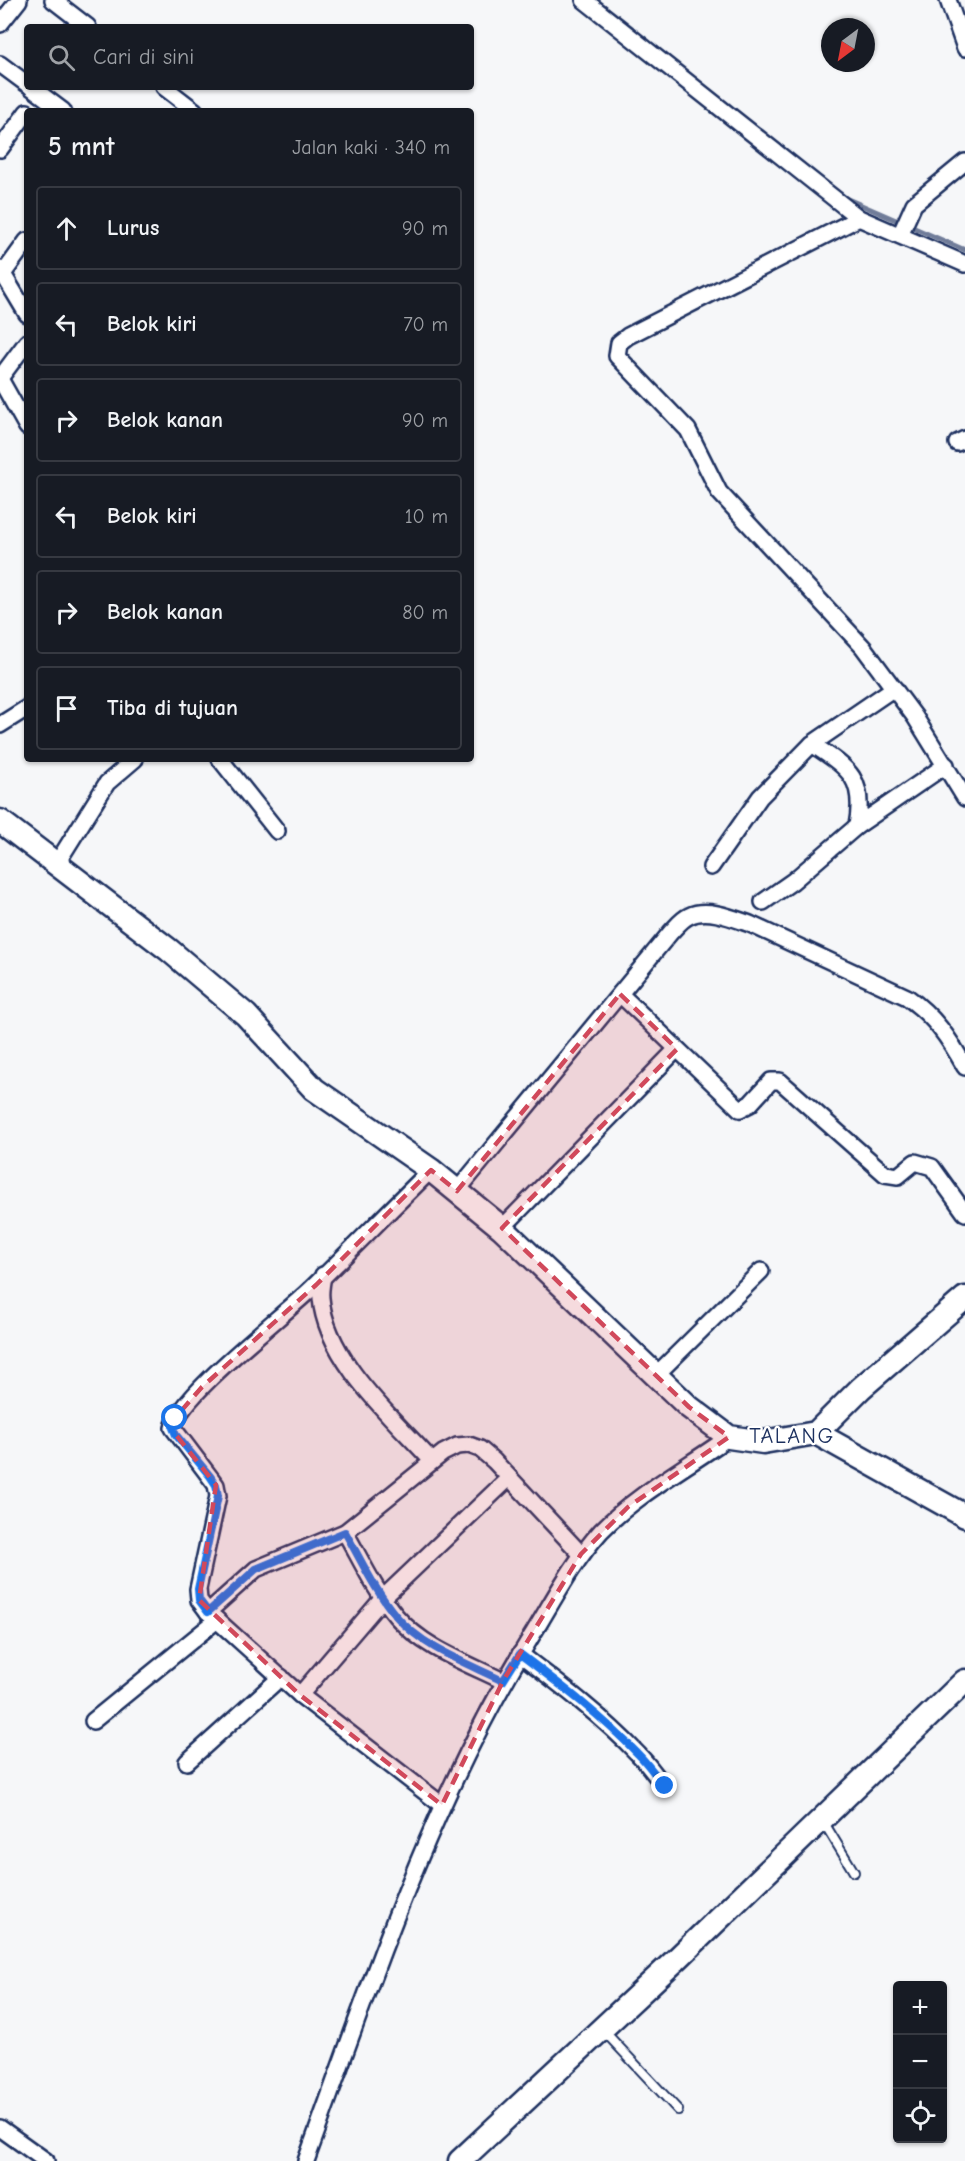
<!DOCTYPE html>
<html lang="id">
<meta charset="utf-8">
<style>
body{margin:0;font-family:"Comic Neue",sans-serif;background:#242831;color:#f1f3f6}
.controls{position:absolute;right:18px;bottom:18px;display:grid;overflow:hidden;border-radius:6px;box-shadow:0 2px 4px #0004}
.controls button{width:54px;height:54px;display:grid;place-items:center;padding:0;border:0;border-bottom:2px solid #363941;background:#171b24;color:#f1f3f6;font:30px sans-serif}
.compass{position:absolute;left:821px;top:18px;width:54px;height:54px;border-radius:50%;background:#171b24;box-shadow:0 2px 4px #0004;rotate:212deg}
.stop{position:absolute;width:18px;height:18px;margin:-14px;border:4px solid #1a73e8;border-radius:50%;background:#fff}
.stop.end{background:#1a73e8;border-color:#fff;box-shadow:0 2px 6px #0008}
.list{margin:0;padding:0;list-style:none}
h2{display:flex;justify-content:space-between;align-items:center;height:78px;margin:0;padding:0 24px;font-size:26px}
h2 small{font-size:20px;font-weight:400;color:#9ea1a6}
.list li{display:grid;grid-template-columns:39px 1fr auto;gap:18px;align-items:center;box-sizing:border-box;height:84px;margin:0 12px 12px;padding:0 12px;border:2px solid #363941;border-radius:6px}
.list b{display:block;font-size:22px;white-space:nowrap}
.list em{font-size:20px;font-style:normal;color:#9ea1a6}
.icon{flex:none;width:33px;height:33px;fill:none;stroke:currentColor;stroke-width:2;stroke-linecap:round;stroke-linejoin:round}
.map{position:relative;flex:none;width:965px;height:2161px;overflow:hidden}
.search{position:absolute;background:#171b24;box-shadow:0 2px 4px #0004;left:24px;top:24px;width:450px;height:66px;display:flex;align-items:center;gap:15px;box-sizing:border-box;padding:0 21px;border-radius:6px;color:#9ea1a6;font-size:22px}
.panel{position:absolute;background:#171b24;box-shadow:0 2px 4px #0004;left:24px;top:108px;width:450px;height:654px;border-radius:6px}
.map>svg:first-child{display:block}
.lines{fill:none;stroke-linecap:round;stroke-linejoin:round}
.stream{stroke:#707c99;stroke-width:5}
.lane-casing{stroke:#1b2f5e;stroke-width:12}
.street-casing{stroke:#1b2f5e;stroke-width:20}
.secondary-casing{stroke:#1b2f5e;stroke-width:27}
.lane{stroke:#fff;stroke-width:8}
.street{stroke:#fff;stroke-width:15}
.secondary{stroke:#fff;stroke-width:22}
.route{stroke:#1a73e8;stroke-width:8}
.marked{fill:#d1495b;fill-opacity:0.2;stroke:#d1495b;stroke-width:4.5;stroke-dasharray:12 8;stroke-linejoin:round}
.labels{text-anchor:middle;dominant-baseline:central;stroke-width:4.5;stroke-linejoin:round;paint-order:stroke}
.quarter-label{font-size:22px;letter-spacing:1.5px;fill:#1b2f5e;stroke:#fff}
</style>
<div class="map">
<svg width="965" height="2161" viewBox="0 0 965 2161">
<rect width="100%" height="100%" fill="#f6f7f9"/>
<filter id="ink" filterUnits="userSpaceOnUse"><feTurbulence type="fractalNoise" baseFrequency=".0167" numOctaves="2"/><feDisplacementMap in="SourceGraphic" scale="12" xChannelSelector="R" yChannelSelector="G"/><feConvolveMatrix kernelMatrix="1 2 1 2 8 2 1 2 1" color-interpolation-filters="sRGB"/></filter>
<g filter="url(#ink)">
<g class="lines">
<!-- stream -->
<g class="stream">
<path d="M596,0L632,28"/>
<path d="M843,197L965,250"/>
</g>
<defs>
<g id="lane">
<path d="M823,1821L854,1872"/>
<path d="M603,2030L678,2110"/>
</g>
<g id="street">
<path d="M53,0L88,27"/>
<path d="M584,0L859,218L965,264"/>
<path d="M948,0L965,48"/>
<path d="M0,24L19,0"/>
<path d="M0,64L27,84"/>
<path d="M31,87L63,111"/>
<path d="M164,87L195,111"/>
<path d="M0,149L27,112"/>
<path d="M859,218L628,336L619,343L617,356L688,430L719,492L863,647L915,717L965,798"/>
<path d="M900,235L914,204L965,162"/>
<path d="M0,269L27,314"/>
<path d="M3,274L27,241"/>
<path d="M0,378L27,342"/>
<path d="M0,379L27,427"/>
<path d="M957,443L965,439"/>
<path d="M0,725L27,708"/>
<path d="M812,744C848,768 866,778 857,826"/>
<path d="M220,759L277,831"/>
<path d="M57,863L107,783L135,759"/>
<path d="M711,867L760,797L812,744L894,688"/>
<path d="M763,902L793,881L857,826L946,765"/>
<path d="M620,994L740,1109L750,1104L771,1081H780L885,1174L898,1176L915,1162L932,1167L965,1213"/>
<path d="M431,1170C391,1209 353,1248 314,1286C285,1315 179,1395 173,1428L216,1485L218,1496L198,1589L199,1600L208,1612L300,1695L442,1805"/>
<path d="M457,1191L671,932C676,927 682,919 689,916C707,907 733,918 750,924L907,997C934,1016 949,1038 965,1067"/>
<path d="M502,1228L677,1049"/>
<path d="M323,1275C322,1282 320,1291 321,1298C326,1360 393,1418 432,1461"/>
<path d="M657,1374L761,1271"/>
<path d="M345,1532C361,1560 375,1591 396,1616C423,1648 467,1663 503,1681"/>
<path d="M208,1612L256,1569L345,1532L443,1453L457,1446L469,1445L480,1449L494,1461L581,1554"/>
<path d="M520,1654C561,1685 603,1717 638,1754C648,1764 656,1776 665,1787"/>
<path d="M300,1695L383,1598L509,1478"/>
<path d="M93,1721L217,1620"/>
<path d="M187,1762L281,1677"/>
<path d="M0,2128L46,2161"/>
<path d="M306,2161C371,1982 431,1800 531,1637C553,1601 573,1562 601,1531C637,1494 687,1467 729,1437"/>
</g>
<g id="secondary">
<path d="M0,821L169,950L246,1015L314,1089L431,1170L502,1228L689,1407L729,1437L763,1442L816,1433L861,1388L965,1298"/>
<path d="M816,1433L965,1516"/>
<path d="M460,2161L679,1957L965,1681"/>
</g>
</defs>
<!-- lane casing -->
<use href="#lane" class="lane-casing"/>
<!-- street casing -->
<use href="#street" class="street-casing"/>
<!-- secondary casing -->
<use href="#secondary" class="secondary-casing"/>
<!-- lane -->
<use href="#lane" class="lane"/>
<!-- street -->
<use href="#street" class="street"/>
<!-- secondary -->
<use href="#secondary" class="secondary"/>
</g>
</g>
<g class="lines" filter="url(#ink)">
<!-- route -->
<path class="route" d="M175,1418L173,1428L176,1435L210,1476L216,1485L218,1496L198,1589L199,1600L208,1612L256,1569L345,1532C361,1560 375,1591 396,1616C423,1648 467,1663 503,1681L520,1654C561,1685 603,1717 638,1754C648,1764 656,1776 665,1786"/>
</g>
<!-- marked area -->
<path class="marked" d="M620,994L677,1049L502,1228L689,1407L729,1437L628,1507L581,1554L503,1681L442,1805L300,1695L199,1600L216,1485L176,1435L175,1418L202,1387L316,1285L431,1170L457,1191Z"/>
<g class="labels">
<!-- quarter labels -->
<g class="quarter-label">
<text x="792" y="1436">TALANG</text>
</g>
</g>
</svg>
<div class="controls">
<button>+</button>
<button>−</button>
<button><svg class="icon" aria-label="locate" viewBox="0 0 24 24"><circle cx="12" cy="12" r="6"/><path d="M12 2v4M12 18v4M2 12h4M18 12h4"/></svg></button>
</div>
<svg class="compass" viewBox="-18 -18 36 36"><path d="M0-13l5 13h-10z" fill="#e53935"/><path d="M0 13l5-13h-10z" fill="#9ea1a6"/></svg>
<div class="stop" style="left:175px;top:1418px"></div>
<div class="stop end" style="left:665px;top:1786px"></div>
<div class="search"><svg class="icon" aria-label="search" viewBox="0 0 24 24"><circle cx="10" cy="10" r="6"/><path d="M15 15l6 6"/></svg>Cari di sini</div>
<section class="panel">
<h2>5 mnt<small>Jalan kaki · 340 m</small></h2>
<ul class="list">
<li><svg class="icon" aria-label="ahead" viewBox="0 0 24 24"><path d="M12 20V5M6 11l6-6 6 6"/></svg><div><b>Lurus</b></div><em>90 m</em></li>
<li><svg class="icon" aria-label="left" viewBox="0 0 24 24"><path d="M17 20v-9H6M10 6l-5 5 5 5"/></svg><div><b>Belok kiri</b></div><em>70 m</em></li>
<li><svg class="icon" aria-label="right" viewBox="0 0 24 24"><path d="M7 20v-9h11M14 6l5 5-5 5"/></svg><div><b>Belok kanan</b></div><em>90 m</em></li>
<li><svg class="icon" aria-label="left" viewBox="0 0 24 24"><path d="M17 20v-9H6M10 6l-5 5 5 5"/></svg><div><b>Belok kiri</b></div><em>10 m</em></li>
<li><svg class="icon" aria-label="right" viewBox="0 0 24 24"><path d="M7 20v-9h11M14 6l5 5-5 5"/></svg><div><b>Belok kanan</b></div><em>80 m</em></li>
<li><svg class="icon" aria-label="arrive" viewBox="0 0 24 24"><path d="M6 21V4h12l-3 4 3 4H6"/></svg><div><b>Tiba di tujuan</b></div></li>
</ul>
</section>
</div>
